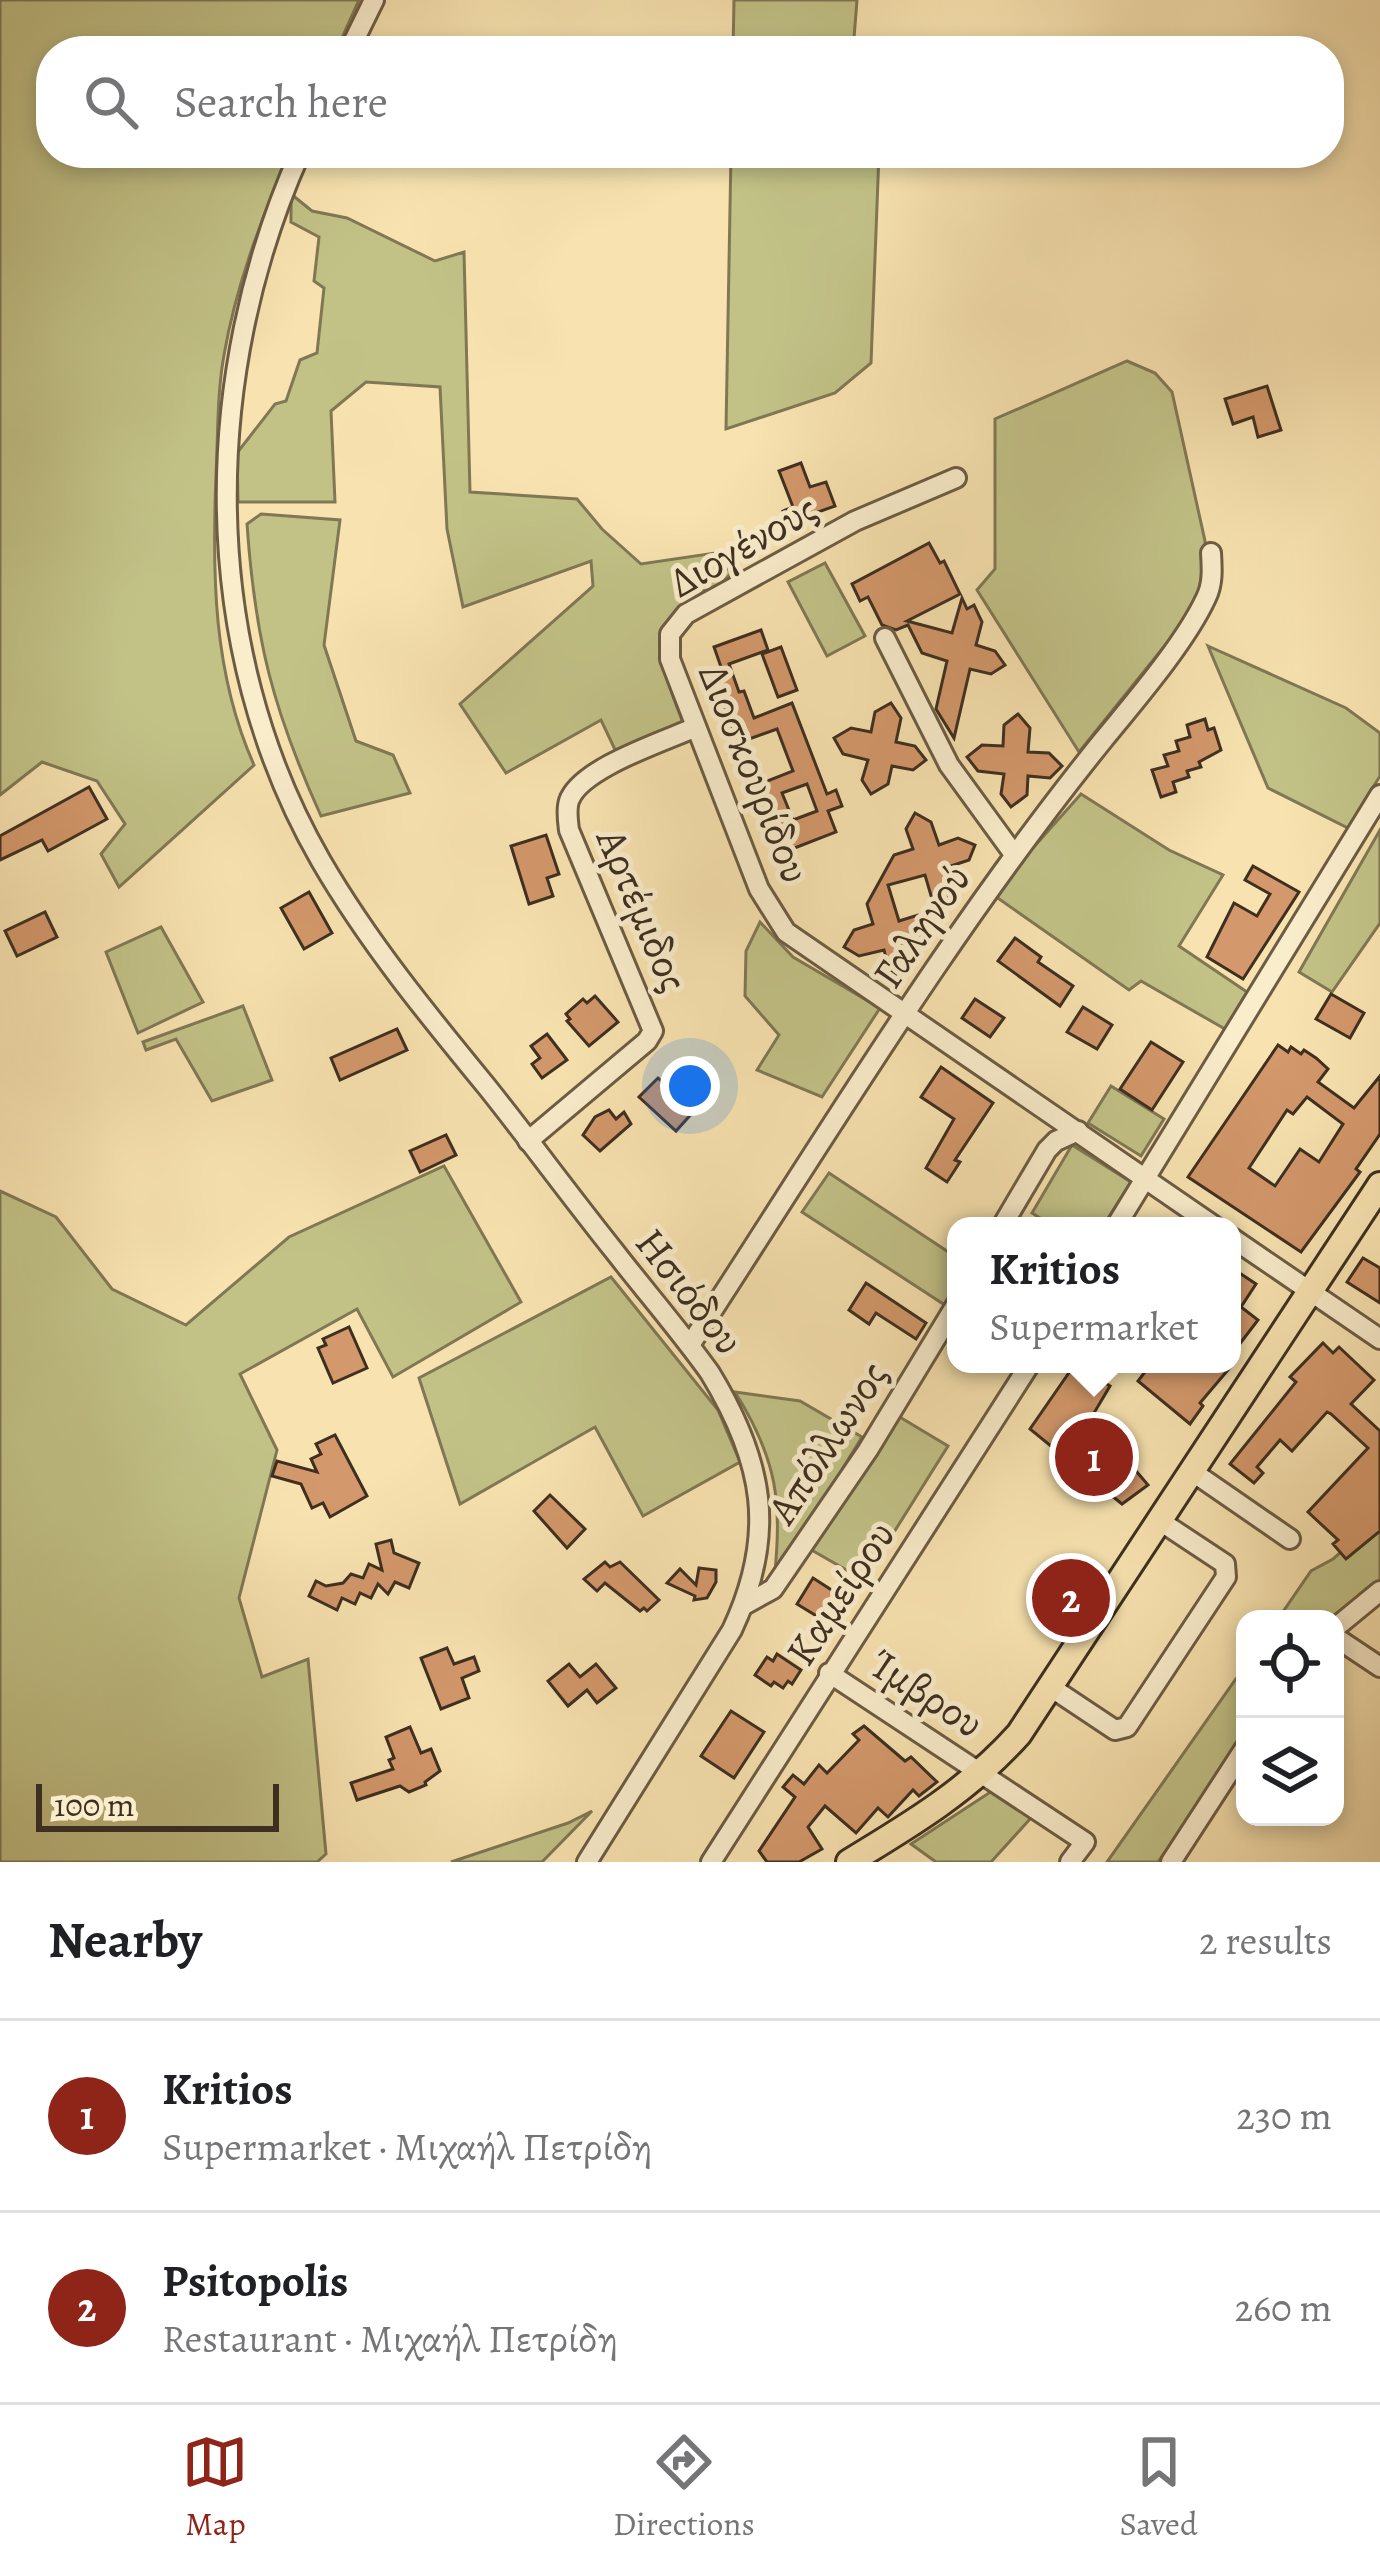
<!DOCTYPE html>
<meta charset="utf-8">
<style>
body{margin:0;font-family:Alegreya,serif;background:#f6f6f6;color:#202124}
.controls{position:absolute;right:36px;bottom:36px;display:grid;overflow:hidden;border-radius:24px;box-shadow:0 6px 18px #0003}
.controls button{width:108px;height:108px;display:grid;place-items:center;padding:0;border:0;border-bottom:3px solid #e0e0e0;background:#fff;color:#202124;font:60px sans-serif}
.scale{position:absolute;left:36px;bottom:30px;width:243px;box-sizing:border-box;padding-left:12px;border:6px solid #3e2f20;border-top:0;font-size:33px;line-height:42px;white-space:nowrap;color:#3e2f20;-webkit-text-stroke:9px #faedcc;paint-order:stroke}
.you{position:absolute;left:690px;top:1086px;width:42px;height:42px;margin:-30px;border:9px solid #fff;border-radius:50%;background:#1a73e8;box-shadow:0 0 0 18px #1a73e833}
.badge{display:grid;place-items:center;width:78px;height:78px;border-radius:50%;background:#8f2418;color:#fff;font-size:39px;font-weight:700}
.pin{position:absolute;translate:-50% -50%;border:6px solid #fff;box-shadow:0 3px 12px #0006}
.popup{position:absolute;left:947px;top:1217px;width:294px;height:156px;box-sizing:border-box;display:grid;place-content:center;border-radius:24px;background:#fff;filter:drop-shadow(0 3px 9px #0005);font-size:39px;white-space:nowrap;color:#757577}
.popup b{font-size:45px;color:#202124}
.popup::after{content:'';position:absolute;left:50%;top:100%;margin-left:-24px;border:24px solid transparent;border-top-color:#fff}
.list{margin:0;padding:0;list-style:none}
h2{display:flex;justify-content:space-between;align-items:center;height:156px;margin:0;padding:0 48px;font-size:51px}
h2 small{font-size:39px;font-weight:400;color:#757577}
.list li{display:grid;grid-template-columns:78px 1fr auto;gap:36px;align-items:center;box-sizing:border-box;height:192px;padding:0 48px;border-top:3px solid #e0e0e0}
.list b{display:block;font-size:45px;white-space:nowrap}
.list p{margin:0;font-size:39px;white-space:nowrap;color:#757577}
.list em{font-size:39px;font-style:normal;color:#757577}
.icon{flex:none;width:66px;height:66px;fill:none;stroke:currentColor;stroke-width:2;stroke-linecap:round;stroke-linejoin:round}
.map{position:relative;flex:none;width:1380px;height:1862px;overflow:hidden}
.search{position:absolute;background:#fff;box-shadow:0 6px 18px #0003;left:36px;right:36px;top:36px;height:132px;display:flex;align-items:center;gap:30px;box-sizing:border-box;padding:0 42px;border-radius:48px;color:#757577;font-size:45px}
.sheet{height:540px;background:#fff}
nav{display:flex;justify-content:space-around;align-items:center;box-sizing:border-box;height:168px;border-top:3px solid #e0e0e0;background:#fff;font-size:33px;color:#757577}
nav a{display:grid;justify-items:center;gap:6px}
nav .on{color:#8f2418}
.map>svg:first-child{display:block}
.green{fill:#c2c287;stroke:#807854;stroke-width:3}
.building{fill:#d3986b;stroke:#3e2f20;stroke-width:3;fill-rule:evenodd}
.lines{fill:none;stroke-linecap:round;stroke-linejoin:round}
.minor-casing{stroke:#6c5c44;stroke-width:24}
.major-casing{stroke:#3e2f20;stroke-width:30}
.minor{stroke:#faedcc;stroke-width:18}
.major{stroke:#f8e3b0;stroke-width:24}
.labels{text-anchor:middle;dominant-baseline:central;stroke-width:10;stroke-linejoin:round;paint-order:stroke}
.street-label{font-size:42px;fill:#3e2f20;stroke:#faedcc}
</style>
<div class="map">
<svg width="1380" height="1862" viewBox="0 0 1380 1862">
<rect width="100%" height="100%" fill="#f8e3b0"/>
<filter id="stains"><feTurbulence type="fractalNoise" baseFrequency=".00167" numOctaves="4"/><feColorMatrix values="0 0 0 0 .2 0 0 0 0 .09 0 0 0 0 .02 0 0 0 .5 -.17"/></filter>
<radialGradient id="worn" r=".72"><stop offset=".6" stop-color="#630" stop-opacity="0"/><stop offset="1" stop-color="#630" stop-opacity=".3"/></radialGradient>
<!-- green -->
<g class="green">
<path d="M0,0H359L336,51H51V153H290C261,218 236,285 224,355C217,394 218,435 216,475C212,574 213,673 254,765L119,887L101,854L125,824L97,781L42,762L0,795Z"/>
<path d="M734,0H857L853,51H733Z"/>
<path d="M731,153H879L871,363L835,393L726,429Z"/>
<path d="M291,194L312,211L347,218L435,261L464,252L470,492L577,499L602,529L641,564L715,553L731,573C721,587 704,589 690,598C643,632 669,686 686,730L619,758L601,720L506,773L460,704L593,586L591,561L463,607L447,529L440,387L366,382L331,411L335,502H238L237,453L275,404L286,401L300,360L317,353L324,288L314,281L319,237L291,222Z"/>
<path d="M1127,361L1155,373L1172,392L1205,541L1204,597L1079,752L977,590L995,569V419Z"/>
<path d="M261,514L340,520L324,645L356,741L393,755L410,793L321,816C273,710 255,640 247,524Z"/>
<path d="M825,563L865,636L827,656L788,582Z"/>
<path d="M1208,646L1346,708L1380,733V776L1348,828L1268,788Z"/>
<path d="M1081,794L1169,850L1223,875L1179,946L1247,992L1225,1029L1141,981L1129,990L992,894Z"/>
<path d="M1380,830V923L1332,992L1299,972Z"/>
<path d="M760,922L793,957L880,1008L822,1097L757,1070L779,1035L745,996L746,951Z"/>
<path d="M161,927L203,1002L138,1033L106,952Z"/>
<path d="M243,1006L272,1080L212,1101L176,1039L146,1050L143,1042Z"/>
<path d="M1111,1086L1164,1119L1141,1156L1088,1123Z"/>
<path d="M1072,1145L1131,1182L1103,1226H1053L1032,1213Z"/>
<path d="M444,1166L521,1302L393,1377L357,1309L240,1374L277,1450L239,1598L262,1677L308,1659L326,1854L317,1862H0V1191L56,1217L112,1289L186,1325L289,1237Z"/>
<path d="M829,1173L956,1257V1292L948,1307L802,1212Z"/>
<path d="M611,1277L718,1410L740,1462L643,1516L595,1427L460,1504L419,1378Z"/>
<path d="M735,1392L800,1401L862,1437L774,1580C783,1503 777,1459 735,1392Z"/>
<path d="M893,1413L948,1446L864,1580L808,1548Z"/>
<path d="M1380,1518V1585L1335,1619H1278L1311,1571L1333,1559Z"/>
<path d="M1245,1666V1739L1158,1862H1107Z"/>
<path d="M995,1789L1031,1818L991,1862H936L911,1844Z"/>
<path d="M592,1811L542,1862H451L568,1823Z"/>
</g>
<!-- building -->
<g class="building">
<path d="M1267,386L1281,430L1258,437L1253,417L1233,424L1225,399Z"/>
<path d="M801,463L810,487L826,482L835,506L787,523L783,511L793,507L779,471Z"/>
<path d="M929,543L940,563L944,561L960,594L907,621L952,633L962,598L967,609L974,605L982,622L976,645L995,651L1005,665L991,674L970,669L954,738L936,709L947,661L922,653L908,625L896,630L882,625L868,597L860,601L852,584Z"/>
<path d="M761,630L768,650L729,664L739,692L744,691L754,718L792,703L827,794L836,790L842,806L828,811L836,832L792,849L784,828L770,833L752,787L793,771L777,729L738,743L711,670L721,667L714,647ZM807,784L817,811L793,820L782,793Z"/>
<path d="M781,647L797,690L778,697L762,654Z"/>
<path d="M891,703L901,718L896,742L915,746L926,760L913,770L892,766L888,784L871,794L862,780L868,760L843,754L834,738L851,728L871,732L875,712Z"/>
<path d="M1018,714L1030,728L1028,752L1049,753L1062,766L1050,778L1028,776L1027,795L1011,807L1001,794L1004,774L978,771L967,757L982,745L1003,746L1004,725Z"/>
<path d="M1205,719L1208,730L1214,728L1221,750L1199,762L1201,767L1187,771L1189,777L1173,782L1176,792L1161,797L1152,770L1168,766L1164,755L1179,751L1176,741L1190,737L1187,725Z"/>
<path d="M89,787L107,819L48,851L42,840L0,860V836Z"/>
<path d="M915,813L931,822L939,845L958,838L975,845L969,860L948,867L955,885L937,916L925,875L888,885L899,921L918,915L935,922L929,937L908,943L913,961L903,978L889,970L884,950L859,956L844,947L854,930L873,924L867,904L894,855L913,849L906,829Z"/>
<path d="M546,835L559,874L547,878L553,896L529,904L511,846Z"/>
<path d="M1253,866L1299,892L1243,979L1207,957L1234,903L1257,916L1270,894L1245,880Z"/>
<path d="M309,892L332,933L304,949L281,908Z"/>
<path d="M45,912L57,937L17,956L5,931Z"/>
<path d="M1015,938L1041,957L1038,962L1073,986L1060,1006L998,961Z"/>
<path d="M1331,994L1364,1013L1350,1038L1316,1019Z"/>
<path d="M595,996L618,1022L589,1046L567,1021L570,1019L566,1014L583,999L587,1003Z"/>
<path d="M975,999L1004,1018L990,1037L962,1018Z"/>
<path d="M1083,1007L1112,1025L1097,1049L1067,1032Z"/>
<path d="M397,1029L407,1050L340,1080L331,1058Z"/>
<path d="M547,1034L567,1060L542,1078L532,1064L540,1058L531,1046Z"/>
<path d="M1151,1042L1183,1062L1152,1110L1120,1089Z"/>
<path d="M1278,1045L1288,1052L1291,1047L1301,1054L1304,1050L1316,1058L1328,1069L1318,1082L1354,1108L1380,1076V1134L1356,1169L1360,1172L1301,1252L1188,1177ZM1307,1097L1343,1124L1319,1162L1300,1149L1275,1186L1249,1168L1287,1110L1293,1114Z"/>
<path d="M941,1067L993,1103L955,1160L960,1162L947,1182L926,1168L954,1119L921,1097Z"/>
<path d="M658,1078L694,1111L676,1131L639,1097Z"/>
<path d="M609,1110L616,1119L624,1112L631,1124L600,1151L583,1135L595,1117Z"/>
<path d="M446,1135L456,1155L420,1172L410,1151Z"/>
<path d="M1363,1258L1380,1268V1303L1347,1282Z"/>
<path d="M1232,1268L1256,1284L1241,1307L1258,1320L1232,1354Z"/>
<path d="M866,1283L926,1323L916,1339L876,1313L869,1324L849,1310Z"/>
<path d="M349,1327L367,1368L333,1383L318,1348L326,1345L323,1339Z"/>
<path d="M1323,1343L1333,1353L1339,1347L1374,1380L1351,1404L1380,1431V1531L1346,1559L1333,1544L1338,1540L1308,1512L1368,1448L1331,1414L1327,1412L1292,1451L1280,1440L1257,1467L1263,1473L1254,1483L1230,1464L1296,1382L1290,1377Z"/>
<path d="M1075,1364L1110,1386L1091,1418L1148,1485L1122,1504L1030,1429Z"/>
<path d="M1151,1364H1233L1200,1403L1203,1406L1190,1424L1138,1381Z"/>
<path d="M335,1435L367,1496L330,1517L323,1503L312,1508L301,1484L272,1476L277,1461L317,1472L311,1459L321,1454L316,1444Z"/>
<path d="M550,1495L585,1529L567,1548L534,1511Z"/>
<path d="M391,1540L394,1553L419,1563L409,1588L395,1582L388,1594L378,1584L371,1598L360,1593L355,1604L342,1598L337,1610L309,1596L316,1581L326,1586L343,1583L351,1574L363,1578L369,1564L382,1570L376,1544Z"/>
<path d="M605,1562L610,1567L620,1562L659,1600L647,1611L644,1608L640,1611L605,1583L597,1591L584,1579Z"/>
<path d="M699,1568L716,1570V1582L707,1598L694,1600L695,1596L667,1583L680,1569L696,1585Z"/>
<path d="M813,1578L844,1598L828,1623L797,1604Z"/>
<path d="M447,1648L454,1664L474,1657L479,1671L462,1678L469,1698L441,1709L421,1658Z"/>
<path d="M777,1654L801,1670L792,1684L788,1681L783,1688L774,1682L771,1686L755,1675L767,1657L773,1661Z"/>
<path d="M569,1664L580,1677L596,1664L616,1688L597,1703L587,1690L568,1706L548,1681Z"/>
<path d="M731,1711L764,1732L734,1778L701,1756Z"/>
<path d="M864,1726L905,1761L911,1757L937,1782L919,1796L913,1790L888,1817L878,1808L856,1833L825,1806L808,1827L822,1849L799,1862H767L759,1851L795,1797L783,1787L793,1775L804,1784L819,1765L827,1773L859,1740L853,1734Z"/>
<path d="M410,1727L421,1753L431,1749L440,1771L425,1782L426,1785L409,1792L400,1786L357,1800L351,1783L393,1769L389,1760L394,1758L386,1737Z"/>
</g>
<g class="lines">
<defs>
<g id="minor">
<path d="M349,51L374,0"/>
<path d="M300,153C201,375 197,646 321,861C368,942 427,1014 487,1087C530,1141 571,1197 615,1252C646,1292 680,1331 710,1373C764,1462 777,1534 732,1630L587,1862"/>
<path d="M956,478L855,521L686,614L670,634V659L759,889L786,932L1214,1226"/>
<path d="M885,638L949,765L1013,853"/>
<path d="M528,1141L647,1041L653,1031L569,830C568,821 566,810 569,801C580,768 665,741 696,727"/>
<path d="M1002,1226L1047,1150L1056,1141L1078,1131"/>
<path d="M1116,1226L1380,795"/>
<path d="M1232,1238L1380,1339"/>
<path d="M690,1345C824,1140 950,929 1104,739C1136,700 1185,643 1206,598C1213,584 1212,569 1211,553"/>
<path d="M1190,1470L1290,1539"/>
<path d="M744,1605L773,1589L868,1450L956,1305"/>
<path d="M1335,1628L1380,1591"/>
<path d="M1335,1637L1380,1667"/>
<path d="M829,1673L1085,1842L1070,1862"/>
<path d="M1052,1688L1115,1730L1127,1727L1226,1577L1225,1564L1160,1521"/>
<path d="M711,1862L1030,1364"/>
<path d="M1171,1862L1245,1748"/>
</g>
<path id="major" d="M849,1862C912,1824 970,1789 1019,1734L1380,1185"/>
</defs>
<!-- minor casing -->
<use href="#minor" class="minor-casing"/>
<!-- major casing -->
<use href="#major" class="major-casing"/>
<!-- minor -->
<use href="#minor" class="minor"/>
<!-- major -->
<use href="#major" class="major"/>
</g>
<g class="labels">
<!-- street labels -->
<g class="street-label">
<text transform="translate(743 545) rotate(-30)">Διογένους</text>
<text transform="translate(755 773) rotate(68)">Διοσκουρίδου</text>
<text transform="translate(643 910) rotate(67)">Αρτέμιδος</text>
<text transform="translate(921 926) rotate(-56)">Γαληνού</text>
<text transform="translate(690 1291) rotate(52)">Ησιόδου</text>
<text transform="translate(827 1442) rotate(-57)">Απόλλωνος</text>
<text transform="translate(840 1593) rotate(-57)">Καμείρου</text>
<text transform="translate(927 1693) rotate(33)">Ίμβρου</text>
</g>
</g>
<rect width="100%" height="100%" filter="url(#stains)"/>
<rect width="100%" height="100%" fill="url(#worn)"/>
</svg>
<div class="controls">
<button><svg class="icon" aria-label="locate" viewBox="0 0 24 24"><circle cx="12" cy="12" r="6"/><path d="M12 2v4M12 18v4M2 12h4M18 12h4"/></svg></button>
<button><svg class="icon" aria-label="layers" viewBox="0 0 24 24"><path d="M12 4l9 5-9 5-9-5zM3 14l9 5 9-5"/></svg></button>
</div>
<div class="scale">100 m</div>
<div class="you"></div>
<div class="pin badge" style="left:1094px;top:1457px">1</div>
<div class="popup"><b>Kritios</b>Supermarket</div>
<div class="pin badge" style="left:1071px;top:1598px">2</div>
<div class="search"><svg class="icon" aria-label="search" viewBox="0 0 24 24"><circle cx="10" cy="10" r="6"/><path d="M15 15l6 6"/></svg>Search here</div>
</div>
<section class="sheet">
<h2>Nearby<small>2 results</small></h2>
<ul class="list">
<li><span class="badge">1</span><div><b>Kritios</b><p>Supermarket · Μιχαήλ Πετρίδη</p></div><em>230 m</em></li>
<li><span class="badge">2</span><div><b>Psitopolis</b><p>Restaurant · Μιχαήλ Πετρίδη</p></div><em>260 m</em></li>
</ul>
</section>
<nav>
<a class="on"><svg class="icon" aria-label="map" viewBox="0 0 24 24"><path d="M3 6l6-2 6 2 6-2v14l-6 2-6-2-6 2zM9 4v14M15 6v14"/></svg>Map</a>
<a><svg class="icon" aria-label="directions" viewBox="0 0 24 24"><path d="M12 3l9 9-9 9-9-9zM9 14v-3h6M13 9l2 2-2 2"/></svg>Directions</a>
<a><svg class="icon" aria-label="saved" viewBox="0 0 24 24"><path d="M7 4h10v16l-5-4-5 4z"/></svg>Saved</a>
</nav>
